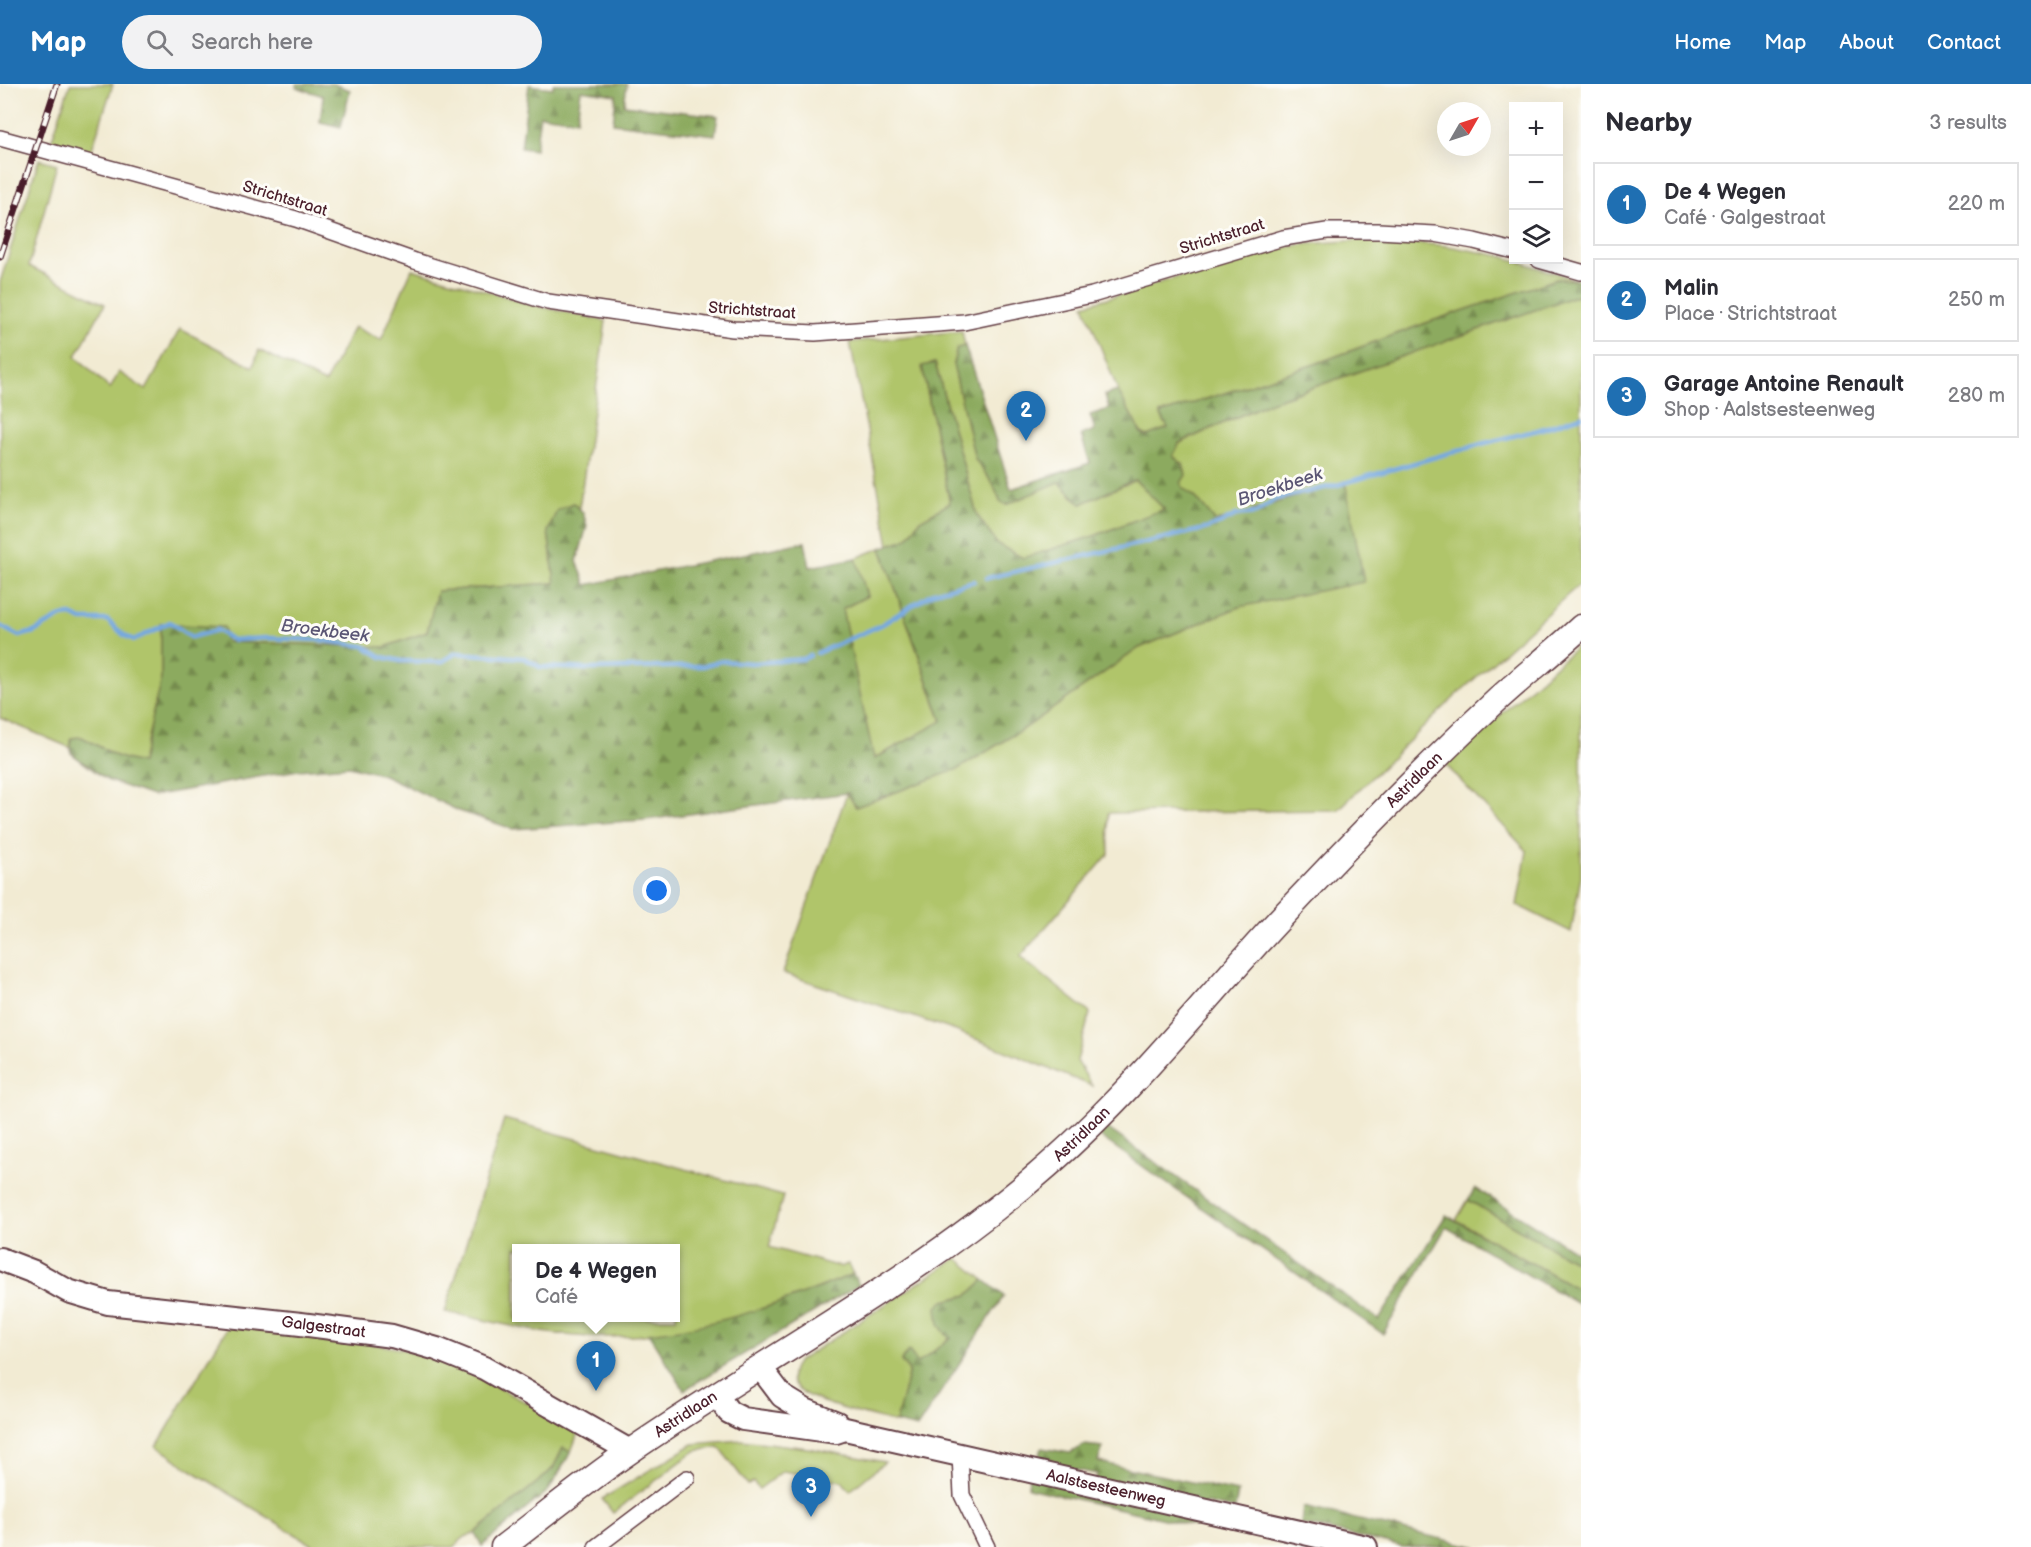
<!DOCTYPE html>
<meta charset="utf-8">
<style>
body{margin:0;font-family:"Balsamiq Sans",sans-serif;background:#f2f2f3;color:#2b2b33}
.controls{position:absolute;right:18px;top:18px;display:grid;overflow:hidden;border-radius:0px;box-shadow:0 6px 24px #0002}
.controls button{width:54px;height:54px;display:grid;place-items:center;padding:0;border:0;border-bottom:2px solid #e1e1e2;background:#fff;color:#2b2b33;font:30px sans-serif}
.compass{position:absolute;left:1437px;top:18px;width:54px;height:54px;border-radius:50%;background:#fff;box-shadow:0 6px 24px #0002;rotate:51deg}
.you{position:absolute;left:657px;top:807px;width:21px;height:21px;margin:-15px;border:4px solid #fff;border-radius:50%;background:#1a73e8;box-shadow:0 0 0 9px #1a73e833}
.badge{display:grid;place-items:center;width:39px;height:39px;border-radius:50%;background:#1f6fb2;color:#fff;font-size:20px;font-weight:700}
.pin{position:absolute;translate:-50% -50px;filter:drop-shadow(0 2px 3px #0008)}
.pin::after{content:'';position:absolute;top:32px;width:21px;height:18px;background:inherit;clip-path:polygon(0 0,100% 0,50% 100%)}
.popup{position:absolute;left:512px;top:1160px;width:168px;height:78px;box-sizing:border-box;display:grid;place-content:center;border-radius:0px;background:#fff;filter:drop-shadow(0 2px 4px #0005);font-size:20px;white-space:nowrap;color:#7c7c81}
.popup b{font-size:22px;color:#2b2b33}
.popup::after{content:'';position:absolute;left:50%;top:100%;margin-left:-12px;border:12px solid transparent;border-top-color:#fff}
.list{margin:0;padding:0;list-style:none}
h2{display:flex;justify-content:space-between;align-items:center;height:78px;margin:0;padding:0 24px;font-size:26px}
h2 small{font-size:20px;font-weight:400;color:#7c7c81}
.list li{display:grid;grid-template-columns:39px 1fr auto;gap:18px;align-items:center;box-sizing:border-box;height:84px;margin:0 12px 12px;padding:0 12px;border:2px solid #e1e1e2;border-radius:0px}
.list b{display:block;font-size:22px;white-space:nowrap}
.list p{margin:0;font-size:20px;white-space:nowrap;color:#7c7c81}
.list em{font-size:20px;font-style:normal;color:#7c7c81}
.icon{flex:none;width:33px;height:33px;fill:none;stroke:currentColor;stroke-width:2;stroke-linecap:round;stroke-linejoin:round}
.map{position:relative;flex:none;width:1581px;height:1463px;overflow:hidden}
header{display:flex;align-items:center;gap:36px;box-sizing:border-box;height:84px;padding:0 30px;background:#1f6fb2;color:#fff}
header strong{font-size:28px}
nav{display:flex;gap:33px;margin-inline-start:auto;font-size:21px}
.search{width:420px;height:54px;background:#f2f2f3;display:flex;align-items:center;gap:15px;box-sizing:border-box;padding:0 21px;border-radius:33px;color:#7c7c81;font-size:22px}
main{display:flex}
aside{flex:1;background:#fff}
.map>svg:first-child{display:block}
.green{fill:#b0c56a;stroke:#7d724a;stroke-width:1.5;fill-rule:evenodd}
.forest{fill:url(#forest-firs);stroke:#6b6444;stroke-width:1.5}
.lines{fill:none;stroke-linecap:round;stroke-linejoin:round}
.stream{stroke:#75a8e1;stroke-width:4.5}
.street-casing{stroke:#633e44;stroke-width:18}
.secondary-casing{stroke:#633e44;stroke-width:26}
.primary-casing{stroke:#633e44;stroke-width:27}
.street{stroke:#fff;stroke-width:15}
.secondary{stroke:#fff;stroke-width:22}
.primary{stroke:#fff;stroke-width:24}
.rail-casing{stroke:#4a1f2b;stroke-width:7}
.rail{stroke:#fdfcf7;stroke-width:4.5;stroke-dasharray:14;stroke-linecap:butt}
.labels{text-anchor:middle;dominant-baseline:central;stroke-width:6;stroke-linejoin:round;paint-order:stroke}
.street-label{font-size:16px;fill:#4a1f2b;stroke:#fdfcf7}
.water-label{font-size:18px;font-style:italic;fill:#5b5674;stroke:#fdfcf7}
</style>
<header>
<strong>Map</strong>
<div class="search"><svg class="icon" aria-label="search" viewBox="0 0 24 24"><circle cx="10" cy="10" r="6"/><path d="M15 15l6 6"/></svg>Search here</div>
<nav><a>Home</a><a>Map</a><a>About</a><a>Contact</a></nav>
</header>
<main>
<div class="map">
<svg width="1581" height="1463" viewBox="0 0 1581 1463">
<defs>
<pattern id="forest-firs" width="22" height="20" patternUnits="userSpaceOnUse" patternTransform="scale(1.5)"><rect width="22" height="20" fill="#8caa5e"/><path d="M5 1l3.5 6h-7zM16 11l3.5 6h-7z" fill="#748a4e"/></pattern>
</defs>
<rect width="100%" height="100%" fill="#fdfcf7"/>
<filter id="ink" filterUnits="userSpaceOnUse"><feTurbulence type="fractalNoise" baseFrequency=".0167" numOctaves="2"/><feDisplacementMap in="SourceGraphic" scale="12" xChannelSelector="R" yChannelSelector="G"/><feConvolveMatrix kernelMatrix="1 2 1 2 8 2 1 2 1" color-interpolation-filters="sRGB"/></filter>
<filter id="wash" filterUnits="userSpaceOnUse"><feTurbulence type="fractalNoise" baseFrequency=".008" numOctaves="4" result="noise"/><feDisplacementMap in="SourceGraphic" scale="24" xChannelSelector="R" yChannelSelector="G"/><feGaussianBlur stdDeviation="1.35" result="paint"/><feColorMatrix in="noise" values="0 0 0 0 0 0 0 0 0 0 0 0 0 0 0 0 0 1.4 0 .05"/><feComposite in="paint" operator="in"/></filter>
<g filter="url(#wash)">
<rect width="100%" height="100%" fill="#f2ebd3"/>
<!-- green -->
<g class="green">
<path d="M70,0H113L90,71L51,58Z"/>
<path d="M39,75L57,80L29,182L105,220L76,272L110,305L119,288L146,306L180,245L253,283L259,266L325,299L354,243L381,256L412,185L537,222L606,237L579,425L573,419L548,447L555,499L438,507L427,548L385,563L226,558L161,540V595L141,680L118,673L82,653L71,654V664L0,634V198Z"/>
<path d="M1376,155L1448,162L1501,172L1581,197V201L1578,196L1557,195L1429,238L1315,280L1160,330L1168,344L1147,352L1141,349L1118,307L1084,221L1270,166L1305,160Z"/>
<path d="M1581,210V499L1462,606L1338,726L1108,729L1109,770L1020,873L1090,929L1077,977L1092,1002L956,947L783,889L847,709L958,685L1028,642L1139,564L1239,523L1345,398L1216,438L1196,414L1183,404L1173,372L1180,359L1268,319Z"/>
<path d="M962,247L965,262L957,264L953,280L975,375L993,400L1000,417L1059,398L1081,420L1135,396L1165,425L1094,452L1023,474L997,460L977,431L935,279L922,283L950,420L920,436L908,454L889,461L850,258Z"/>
<path d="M881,464L942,638L873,675L842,525L867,512L856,474Z"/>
<path d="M1581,559V792L1571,848L1517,821L1527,767L1445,680Z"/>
<path d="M504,1035L783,1112L769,1163L840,1183L848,1180L853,1190C762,1229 658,1264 557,1250C519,1245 482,1235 445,1228ZM516,1164H676V1234H516Z"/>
<path d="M1468,1116L1581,1181V1207L1456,1136Z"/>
<path d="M957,1174L984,1196L968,1211L944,1217L950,1254L909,1287L896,1339C875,1333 805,1318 794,1301C789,1293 793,1285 797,1278Z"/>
<path d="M230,1239L332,1252L438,1272L579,1346L571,1368L563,1364L553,1384L545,1392L475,1449L465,1453L453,1463H316L188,1384L157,1362Z"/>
<path d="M742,1356L808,1364L885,1378L850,1407L842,1397L783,1387L759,1405L753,1398L748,1401L719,1363L695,1367L613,1429L602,1415L693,1360Z"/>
</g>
<!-- forest -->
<g class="forest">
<path d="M296,0H333L350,6L341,43L320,38L323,12L296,3Z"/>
<path d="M553,0H627L624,21L718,32L715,51L613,39L616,11L581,6L577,36L540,31L535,66L521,64L529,1L553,4Z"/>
<path d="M1557,195L1578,196L1581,201V210L1268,319L1179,359L1173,372L1183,380L1186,391L1181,399L1183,404L1196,414L1216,438L1345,397L1364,498L1239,523L1139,564L1028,642L958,685L856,723L847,709L645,736L513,745L459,727L384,691L349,682L298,686L152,712L107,696L71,669V654L82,653L118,673L141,679L161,595V540L224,543L226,558L385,563L427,548L437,507L555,499L548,447L557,426L574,419L583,429L587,442L577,477L586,501L805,458L810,483L856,474L867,512L842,525L874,675L942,637L881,464L908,454L920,436L950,419L922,282L935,279L977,431L997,460L1023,474L1094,452L1164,425L1135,396L1081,420L1059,398L1006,421L1000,417L993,400L975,375L953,280L957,264L965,262L1011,405L1090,379L1081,351L1095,346L1090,331L1109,325L1105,311L1118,307L1141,349L1147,352L1168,344L1160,330L1315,280L1429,238Z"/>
<path d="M1107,1044L1379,1236L1446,1131L1581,1207V1222L1446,1143L1383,1250L1099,1052Z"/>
<path d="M1475,1104L1581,1171V1181L1468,1116Z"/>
<path d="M853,1190L859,1201L684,1306L648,1249C720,1242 787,1218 853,1190Z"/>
<path d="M984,1196L1004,1212L917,1344L896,1339L909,1287L901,1277L909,1267L918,1279L950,1255L939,1241L937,1223L944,1217L968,1211Z"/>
<path d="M1084,1361L1103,1363L1098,1378L1238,1408L1235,1425L1205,1419L1199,1443L1028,1404L1029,1392L1094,1406L1097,1390L1038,1378L1042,1364L1070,1369Z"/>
<path d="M563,1364L571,1368L549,1406L482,1462L475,1449L545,1392L553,1384Z"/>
<path d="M1303,1423L1477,1463H1403L1301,1440Z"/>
</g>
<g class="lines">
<!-- stream -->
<g class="stream">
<path d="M987,494L1205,445L1221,439L1236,431L1256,429L1276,415L1337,401L1485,359L1538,346L1581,332"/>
<path d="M0,542L19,552L34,548L62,532L71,531L82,536H107L125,552L134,556L170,538L191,553L217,546L232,556L268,554L318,556L364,562L382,573L401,577L441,578L456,569L524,574L540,583L591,585L703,582L720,577L754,579L803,575L810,572"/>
<path d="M817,569L881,541L934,508L974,497"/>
</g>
</g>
</g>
<g filter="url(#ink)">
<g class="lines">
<defs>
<g id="street">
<path d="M0,54L296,135L415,177L548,218L733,245L815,249L964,238L1092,211L1283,154L1327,147H1378L1435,150L1474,157L1514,167"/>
<path d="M1539,176L1581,188"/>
<path d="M960,1371L962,1411L987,1463"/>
<path d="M596,1463L687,1394"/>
</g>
<g id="secondary">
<path id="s1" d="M0,1175L34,1188L68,1207L108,1219L301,1240L392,1252L437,1265L484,1284L630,1367"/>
<path d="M760,1283L782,1312L805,1326L837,1339"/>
<path id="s2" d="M716,1311L729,1328L743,1335L836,1348L845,1345L1366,1463"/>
</g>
<g id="primary">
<path id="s3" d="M503,1463C545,1431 585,1398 629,1368C764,1275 912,1198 1037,1091C1127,1015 1199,922 1278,837C1348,762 1420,688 1495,618C1523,592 1553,569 1581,543"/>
</g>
</defs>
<!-- street casing -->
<use href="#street" class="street-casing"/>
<!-- secondary casing -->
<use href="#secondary" class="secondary-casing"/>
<!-- primary casing -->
<use href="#primary" class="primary-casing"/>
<!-- street -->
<use href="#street" class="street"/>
<!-- secondary -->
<use href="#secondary" class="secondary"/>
<!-- primary -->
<use href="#primary" class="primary"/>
<defs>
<path id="rail" d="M0,173L57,0"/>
</defs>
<!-- rail casing -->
<use href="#rail" class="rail-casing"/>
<!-- rail -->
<use href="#rail" class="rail"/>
</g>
</g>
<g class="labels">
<!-- street labels -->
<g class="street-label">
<text transform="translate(285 115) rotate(17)">Strichtstraat</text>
<text transform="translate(1222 153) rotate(-17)">Strichtstraat</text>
<text transform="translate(752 227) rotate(4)">Strichtstraat</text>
<text stroke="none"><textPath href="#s3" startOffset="1198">Astridlaan</textPath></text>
<text stroke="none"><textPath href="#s3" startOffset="712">Astridlaan</textPath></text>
<text stroke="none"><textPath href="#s1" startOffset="334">Galgestraat</textPath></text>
<text stroke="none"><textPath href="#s3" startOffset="226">Astridlaan</textPath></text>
<text stroke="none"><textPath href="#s2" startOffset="408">Aalstsesteenweg</textPath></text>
</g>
<!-- water labels -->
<g class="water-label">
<text transform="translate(1280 403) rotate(-18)">Broekbeek</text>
<text transform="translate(325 547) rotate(7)">Broekbeek</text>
</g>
</g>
</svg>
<div class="controls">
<button>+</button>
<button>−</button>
<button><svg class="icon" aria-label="layers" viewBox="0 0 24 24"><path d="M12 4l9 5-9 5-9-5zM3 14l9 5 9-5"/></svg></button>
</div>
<svg class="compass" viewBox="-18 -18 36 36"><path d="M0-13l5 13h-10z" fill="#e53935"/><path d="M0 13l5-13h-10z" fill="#7c7c81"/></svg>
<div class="you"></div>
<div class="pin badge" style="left:596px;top:1307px">1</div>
<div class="popup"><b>De 4 Wegen</b>Café</div>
<div class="pin badge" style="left:1026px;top:357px">2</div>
<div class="pin badge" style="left:811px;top:1433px">3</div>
</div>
<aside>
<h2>Nearby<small>3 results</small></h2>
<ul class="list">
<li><span class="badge">1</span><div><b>De 4 Wegen</b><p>Café · Galgestraat</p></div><em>220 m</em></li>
<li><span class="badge">2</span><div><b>Malin</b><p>Place · Strichtstraat</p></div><em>250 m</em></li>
<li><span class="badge">3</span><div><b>Garage Antoine Renault</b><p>Shop · Aalstsesteenweg</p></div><em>280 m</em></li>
</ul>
</aside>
</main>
